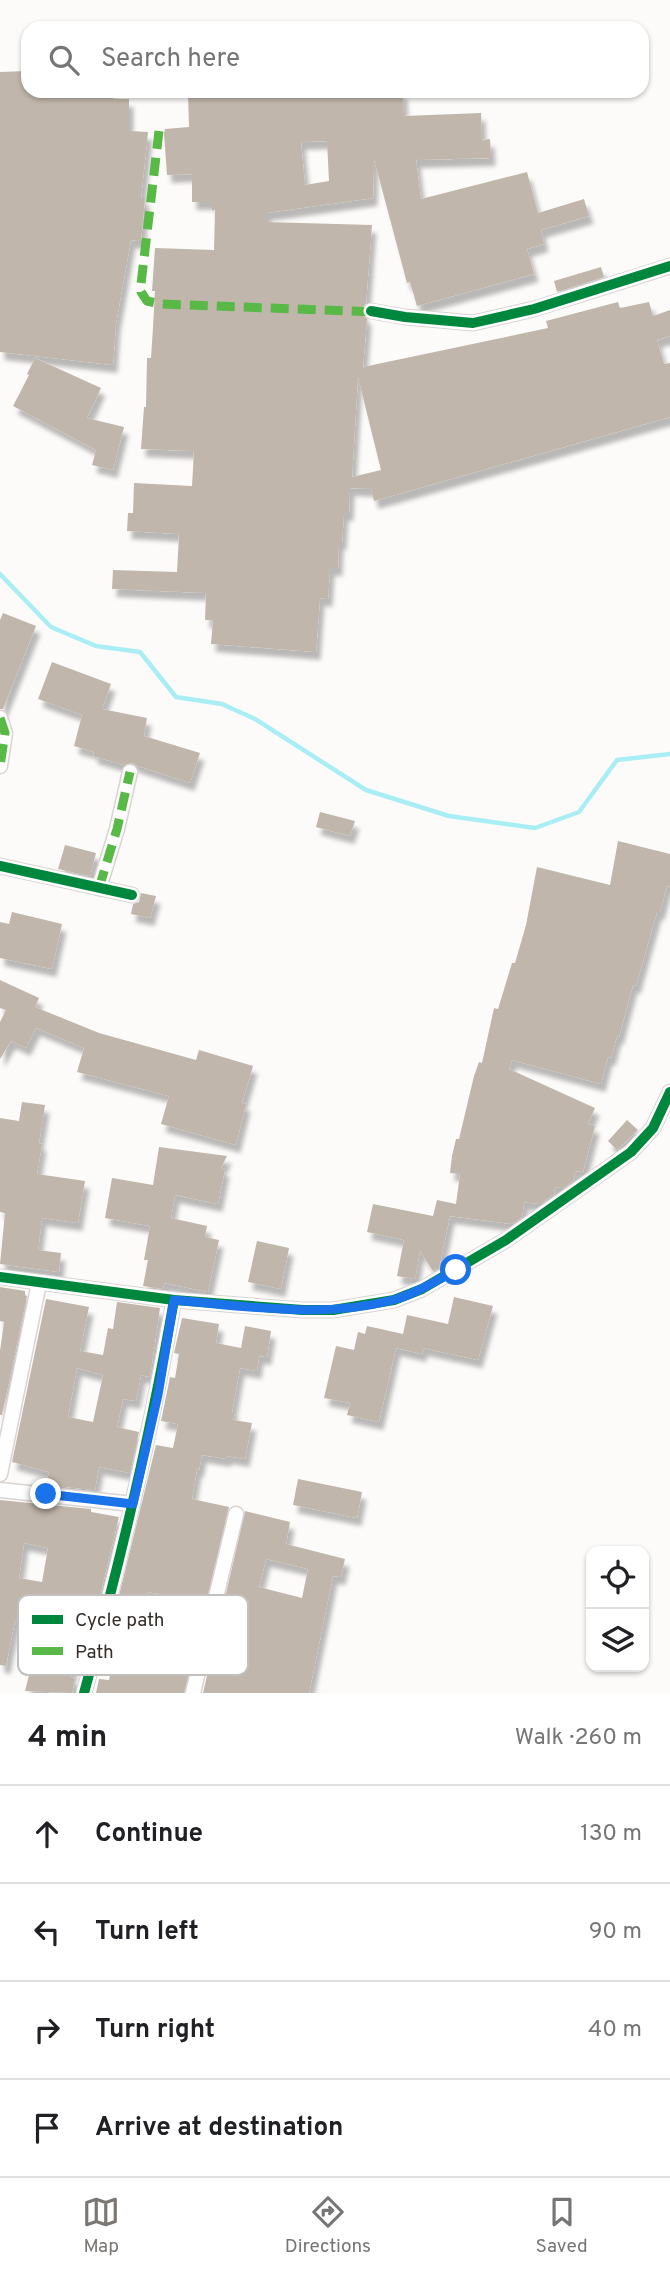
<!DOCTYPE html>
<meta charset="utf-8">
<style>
body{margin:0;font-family:Overpass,sans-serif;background:#f6f6f6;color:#202124}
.controls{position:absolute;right:21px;bottom:21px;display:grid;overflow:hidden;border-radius:14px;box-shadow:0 2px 5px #0004}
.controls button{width:63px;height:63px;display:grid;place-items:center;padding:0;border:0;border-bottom:2px solid #e0e0e0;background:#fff;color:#202124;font:35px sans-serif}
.stop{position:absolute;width:21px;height:21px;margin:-16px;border:5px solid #1a73e8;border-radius:50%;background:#fff}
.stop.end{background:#1a73e8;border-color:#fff;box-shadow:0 2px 7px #0008}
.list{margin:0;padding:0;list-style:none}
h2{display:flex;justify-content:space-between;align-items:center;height:91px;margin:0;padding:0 28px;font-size:30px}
h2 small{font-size:23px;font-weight:400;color:#757577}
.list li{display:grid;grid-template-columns:46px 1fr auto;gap:21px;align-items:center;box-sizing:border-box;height:98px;padding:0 28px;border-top:2px solid #e0e0e0}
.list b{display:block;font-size:26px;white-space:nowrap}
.list em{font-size:23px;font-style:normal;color:#757577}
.icon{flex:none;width:38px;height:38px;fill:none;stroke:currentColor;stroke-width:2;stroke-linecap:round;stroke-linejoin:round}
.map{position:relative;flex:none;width:670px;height:1693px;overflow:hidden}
.search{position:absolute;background:#fff;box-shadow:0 2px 5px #0004;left:21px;right:21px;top:21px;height:77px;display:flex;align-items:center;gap:18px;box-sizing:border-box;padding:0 24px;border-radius:21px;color:#757577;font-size:26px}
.sheet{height:483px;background:#fff}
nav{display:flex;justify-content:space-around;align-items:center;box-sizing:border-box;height:98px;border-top:2px solid #e0e0e0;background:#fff;font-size:19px;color:#757577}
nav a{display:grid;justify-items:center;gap:4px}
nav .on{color:#7b7672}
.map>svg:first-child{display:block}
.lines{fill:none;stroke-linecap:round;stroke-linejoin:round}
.stream{stroke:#a9eef4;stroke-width:4.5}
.building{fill:#c1b6ab;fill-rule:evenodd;filter:url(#shadow)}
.minor-casing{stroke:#d9d4d1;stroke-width:17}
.minor{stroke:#fffefe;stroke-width:14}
.quiet{stroke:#58b947;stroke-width:9;stroke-dasharray:18 9;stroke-linecap:butt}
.cycleway-casing{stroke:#fff;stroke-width:15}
.cycleway{stroke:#00873e;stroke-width:10}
.route{stroke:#1a73e8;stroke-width:9}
.key{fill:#fff;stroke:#c2c0bf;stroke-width:2}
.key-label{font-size:19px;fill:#352e29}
</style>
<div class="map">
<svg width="670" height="1693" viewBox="0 0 670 1693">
<defs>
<filter id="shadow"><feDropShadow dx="4.5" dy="8" stdDeviation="2" flood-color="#0004"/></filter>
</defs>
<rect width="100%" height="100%" fill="#fdfbf9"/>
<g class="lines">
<!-- stream -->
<path class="stream" d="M0,574L51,627L96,646L140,652L176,697L222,704L255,719L366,790L449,816L535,828L579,812L617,760L670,754"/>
</g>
<!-- building -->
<g class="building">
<path d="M28,71V91H113V99H129V131L148,132L141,198H145L141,241L131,240L116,323L113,365L0,352V72Z"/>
<path d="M234,91H403L404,116L481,113L482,140L490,139L491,158L416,160L421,199L527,172L538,213L584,199L589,216L541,230L544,244L527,249L534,274L417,306L410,282L407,283L374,159L373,198L266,213V222L372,225L366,303L361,310L367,319L363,367L548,328L546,321L618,302L620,308L649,302L653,316L670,310V336L657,340L664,364L670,363V417L374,501L371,489L350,488L349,513H344L342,542H339L338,568H330L328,599L320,598L316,652L211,644L213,620H205L206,593L112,589L113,570L177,572L179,534L127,531L128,513H133L134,483L192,486L194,451L141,449L144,407H146L147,358H151L153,327L155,291H152L155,248L214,250L215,210H212V202H192V174L167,175L164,133L165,129L189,127L188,93ZM327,141L329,181L305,185L301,142ZM358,377L381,470L352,477Z"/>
<path d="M601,267L604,277L557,292L554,281Z"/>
<path d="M35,358L101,388L87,418L124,427L113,470L92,465L96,450L13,406L29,375L27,374Z"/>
<path d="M3,613L36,626L3,709H0V620Z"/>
<path d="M52,662L111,684L102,709L147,718L144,736L200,753L190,783L138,766L133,763L124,765L93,756L94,752L74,746L82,715L38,699Z"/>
<path d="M320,812L355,821L350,836L316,827Z"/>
<path d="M618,841L670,854V887L667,886L660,912H657L636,986L633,985L619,1037L617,1036L611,1058L608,1057L601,1084L512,1060L509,1069L595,1108L588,1124L595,1126L583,1172L575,1171L574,1180L563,1188L555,1187L554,1194L540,1204L524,1202L522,1217L512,1224L450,1216L439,1268L433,1271L420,1251L415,1279L397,1276L404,1240L367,1232L373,1204L433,1216L437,1200L456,1204L460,1174L450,1173L452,1156L456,1139H459L474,1076L479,1062L482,1063L494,1008L498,1009L512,963H515L526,925L537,867L610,885Z"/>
<path d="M65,845L96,853L90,876L58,869Z"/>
<path d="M141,893L156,896L150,918L131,914L133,904L139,902Z"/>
<path d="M12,912L62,924L52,969L0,958V922L9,924Z"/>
<path d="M0,980L39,998L35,1007L99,1033L196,1060L199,1050L253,1066L242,1103L246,1104L236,1145L161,1124L169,1096L77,1072L84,1048L36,1028L26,1048L11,1041L0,1059V1022L6,1010L0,1008Z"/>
<path d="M22,1102L45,1105L39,1143L42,1144L37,1174L85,1181L78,1223L42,1218L38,1250L61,1253L59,1272L0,1264L5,1213L0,1212V1118L19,1121Z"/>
<path d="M627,1120L638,1130L617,1150L608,1141Z"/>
<path d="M159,1147L227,1156L221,1168L225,1169L218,1204L175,1195L171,1218L207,1226L205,1237L219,1240L208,1292L164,1283L163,1289L143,1286L148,1260H144L150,1226L105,1218L112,1178L153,1185Z"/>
<path d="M257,1241L289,1248L281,1289L248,1282Z"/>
<path d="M0,1287L25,1291V1295L27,1296L2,1415H0V1351L4,1322L0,1321Z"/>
<path d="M454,1297L493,1306L478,1360L423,1348L422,1354L396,1348L379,1422L347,1415L350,1403L324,1398L336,1346L354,1350L358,1332L365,1334L367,1326L403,1334L407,1315L448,1324Z"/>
<path d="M46,1299L89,1307L80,1351L103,1355L108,1328L113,1329L117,1302L160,1308L150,1377L141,1375L136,1401L123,1399L117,1427L139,1432L130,1473L99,1467L95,1490L46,1485L49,1472L12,1462ZM77,1368L103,1375L93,1422L68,1417Z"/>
<path d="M182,1318L219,1324L216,1343L241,1348L245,1326L271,1331L267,1357L259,1356L257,1371L240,1368L232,1412H235L233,1420L252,1423L245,1459L227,1456V1459L202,1455L199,1470L197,1469L192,1499L229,1507L184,1693H96L99,1679L109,1680L116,1640L109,1639V1636L156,1445L173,1448L178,1424L161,1421L170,1377L175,1378L179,1354L174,1353ZM148,1592L178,1597L165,1657L137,1652Z"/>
<path d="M298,1479L362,1492L357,1518L293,1505Z"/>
<path d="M0,1500L91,1509V1512L119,1517L99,1600L96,1599L87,1633L80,1631L71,1677L75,1679L72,1693L25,1691L31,1667L34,1668L45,1611L24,1606L20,1621L15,1620L6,1666L0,1665ZM24,1543L48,1548L42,1582L19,1578Z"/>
<path d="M245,1511L290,1522L286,1544L345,1559L341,1577L333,1576L309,1693H203ZM266,1559L308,1569L302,1598L259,1587Z"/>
</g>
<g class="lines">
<defs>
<g id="minor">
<path d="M371,311L405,317L473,323L534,309L670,266"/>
<path d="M0,718L5,733L0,766"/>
<path d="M0,866L132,895"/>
<path d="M99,888L117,829L130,772"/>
<path d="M0,1277L174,1300L303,1310H333L394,1300L422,1289L506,1240L631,1152L653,1128L670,1092"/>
<path d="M0,1474L39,1283"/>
<path d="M0,1490L133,1504"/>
<path d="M84,1693C120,1563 151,1433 174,1300"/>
<path d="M193,1693L236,1514"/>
</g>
</defs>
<!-- minor casing -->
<use href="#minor" class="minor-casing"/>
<!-- minor -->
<use href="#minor" class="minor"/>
<!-- quiet -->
<g class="quiet">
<path d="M159,131L141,284V292L147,301L161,304L378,312"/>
<path d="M0,718L5,733L0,766"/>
<path d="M99,888L117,829L130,772"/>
</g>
<defs>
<g id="cycleway">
<path d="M371,311L405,317L473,323L534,309L670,266"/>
<path d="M0,866L132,895"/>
<path d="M0,1277L174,1300L303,1310H333L394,1300L422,1289L506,1240L631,1152L653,1128L670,1092"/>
<path d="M84,1693C120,1563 151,1433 174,1300"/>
</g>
</defs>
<!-- cycleway casing -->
<use href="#cycleway" class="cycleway-casing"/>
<!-- cycleway -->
<use href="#cycleway" class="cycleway"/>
</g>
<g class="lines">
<!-- route -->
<path class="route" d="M46,1494L133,1504L158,1395L174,1300C247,1306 321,1319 393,1300C415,1294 436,1281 456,1270"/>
</g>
<!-- legend -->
<rect x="18" y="1595" width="230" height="80" rx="10" class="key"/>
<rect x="32" y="1615" width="31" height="9" fill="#00873e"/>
<rect x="32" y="1647" width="31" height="8" fill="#58b947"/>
<g class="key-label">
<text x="75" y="1626">Cycle path</text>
<text x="75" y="1658">Path</text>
</g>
</svg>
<div class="controls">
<button><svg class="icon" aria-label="locate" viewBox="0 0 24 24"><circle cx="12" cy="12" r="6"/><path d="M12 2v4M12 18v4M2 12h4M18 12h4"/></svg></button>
<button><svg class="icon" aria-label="layers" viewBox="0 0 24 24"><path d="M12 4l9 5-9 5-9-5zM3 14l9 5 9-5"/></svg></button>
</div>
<div class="stop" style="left:456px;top:1270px"></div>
<div class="stop end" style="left:46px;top:1494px"></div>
<div class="search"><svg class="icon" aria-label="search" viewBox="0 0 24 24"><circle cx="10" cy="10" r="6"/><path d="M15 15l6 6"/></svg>Search here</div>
</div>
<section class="sheet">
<h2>4 min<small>Walk · 260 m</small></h2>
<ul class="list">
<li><svg class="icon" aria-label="ahead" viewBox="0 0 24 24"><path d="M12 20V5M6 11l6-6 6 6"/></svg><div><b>Continue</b></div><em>130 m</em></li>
<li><svg class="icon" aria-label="left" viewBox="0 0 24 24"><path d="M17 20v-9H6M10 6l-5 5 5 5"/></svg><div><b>Turn left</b></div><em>90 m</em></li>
<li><svg class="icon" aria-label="right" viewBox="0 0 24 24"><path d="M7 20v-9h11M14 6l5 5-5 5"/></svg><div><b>Turn right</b></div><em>40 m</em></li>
<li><svg class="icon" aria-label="arrive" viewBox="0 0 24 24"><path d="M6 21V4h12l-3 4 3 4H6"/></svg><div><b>Arrive at destination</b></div></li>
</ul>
</section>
<nav>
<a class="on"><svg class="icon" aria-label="map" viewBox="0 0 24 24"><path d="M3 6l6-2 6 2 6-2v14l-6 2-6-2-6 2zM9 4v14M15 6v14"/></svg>Map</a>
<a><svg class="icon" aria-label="directions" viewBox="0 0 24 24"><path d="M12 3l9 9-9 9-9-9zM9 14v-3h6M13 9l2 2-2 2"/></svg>Directions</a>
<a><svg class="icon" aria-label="saved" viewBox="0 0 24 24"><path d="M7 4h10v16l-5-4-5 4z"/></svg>Saved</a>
</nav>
